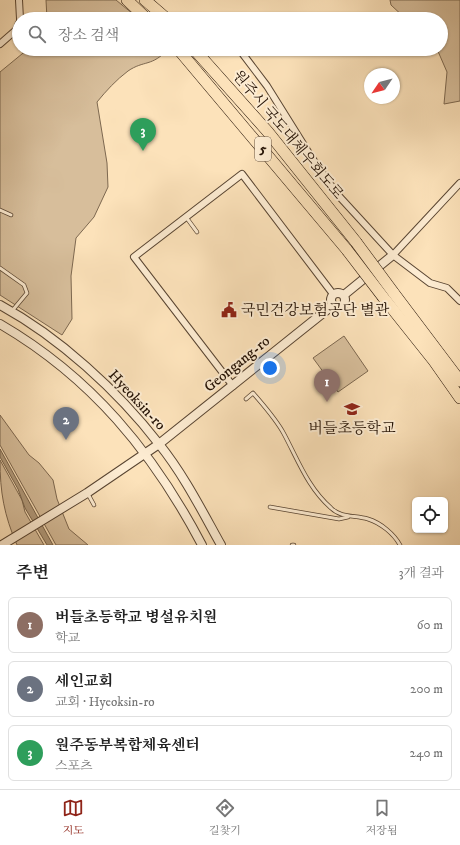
<!DOCTYPE html>
<html lang="ko">
<meta charset="utf-8">
<style>
body{margin:0;font-family:"IM FELL DW Pica","Noto Serif KR",serif;background:#f2f2f2;color:#222}
.controls{position:absolute;right:12px;bottom:12px;display:grid;overflow:hidden;border-radius:6px;box-shadow:0 1px 3px #0004}
.controls button{width:36px;height:36px;display:grid;place-items:center;padding:0;border:0;border-bottom:1px solid #e0e0e0;background:#fff;color:#222;font:20px sans-serif}
.compass{position:absolute;left:364px;top:68px;width:36px;height:36px;border-radius:50%;background:#fff;box-shadow:0 1px 3px #0004;rotate:235deg}
.you{position:absolute;left:270px;top:368px;width:14px;height:14px;margin:-10px;border:3px solid #fff;border-radius:50%;background:#1a73e8;box-shadow:0 0 0 6px #1a73e833}
.badge{display:grid;place-items:center;width:26px;height:26px;border-radius:50%;background:#8f2418;color:#fff;font-size:13px;font-weight:700}
.pin{position:absolute;translate:-50% -33px;filter:drop-shadow(0 1px 2px #0008)}
.pin::after{content:'';position:absolute;top:21px;width:14px;height:12px;background:inherit;clip-path:polygon(0 0,100% 0,50% 100%)}
.list{margin:0;padding:0;list-style:none}
h2{display:flex;justify-content:space-between;align-items:center;height:52px;margin:0;padding:0 16px;font-size:17px}
h2 small{font-size:13px;font-weight:400;color:#767676}
.list li{display:grid;grid-template-columns:26px 1fr auto;gap:12px;align-items:center;box-sizing:border-box;height:56px;margin:0 8px 8px;padding:0 8px;border:1px solid #e0e0e0;border-radius:6px}
.list b{display:block;font-size:15px;white-space:nowrap}
.list p{margin:0;font-size:13px;white-space:nowrap;color:#767676}
.list em{font-size:13px;font-style:normal;color:#767676}
.icon{flex:none;width:22px;height:22px;fill:none;stroke:currentColor;stroke-width:2;stroke-linecap:round;stroke-linejoin:round}
.map{position:relative;flex:none;width:460px;height:545px;overflow:hidden}
.search{position:absolute;background:#fff;box-shadow:0 1px 3px #0004;left:12px;right:12px;top:12px;height:44px;display:flex;align-items:center;gap:10px;box-sizing:border-box;padding:0 14px;border-radius:22px;color:#767676;font-size:15px}
.sheet{height:244px;background:#fff}
nav{display:flex;justify-content:space-around;align-items:center;box-sizing:border-box;height:56px;border-top:1px solid #e0e0e0;background:#fff;font-size:11px;color:#767676}
nav a{display:grid;justify-items:center;gap:2px}
nav .on{color:#8f2418}
.map>svg:first-child{display:block}
.green{fill:#d7be9b;stroke:#7d6850}
.water{fill:#b29b7c;stroke:#79644c}
.lines{fill:none;stroke-linecap:round;stroke-linejoin:round}
.service-casing{stroke:#594532;stroke-width:4.5}
.minor-casing{stroke:#594532;stroke-width:8}
.tertiary-casing{stroke:#594532;stroke-width:10}
.trunk-casing{stroke:#231104;stroke-width:12}
.service{stroke:#fdecd2;stroke-width:3}
.minor{stroke:#fdecd2;stroke-width:6}
.tertiary{stroke:#fdecd2;stroke-width:8}
.trunk{stroke:#fce2ba;stroke-width:11}
.trunk-bridge-casing{stroke:#231104;stroke-width:12;stroke-linecap:butt}
.trunk-bridge{stroke:#fce2ba;stroke-width:11}
.labels{text-anchor:middle;dominant-baseline:central;stroke-width:4;stroke-linejoin:round;paint-order:stroke}
.shield{fill:#fdecd2;stroke:#645342;stroke-width:1}
.shield-label{font-size:14px;font-weight:bold;fill:#231104}
.street-label{font-size:15px;fill:#231104;stroke:#fdecd2}
.poi-label{font-size:15px;fill:#231104;stroke:#fdecd2;text-anchor:start}
</style>
<div class="map">
<svg width="460" height="545" viewBox="0 0 460 545">
<rect width="100%" height="100%" fill="#fce2ba"/>
<filter id="stains"><feTurbulence type="fractalNoise" baseFrequency=".005" numOctaves="4"/><feColorMatrix values="0 0 0 0 .2 0 0 0 0 .09 0 0 0 0 .02 0 0 0 .5 -.17"/></filter>
<radialGradient id="worn" r=".72"><stop offset=".6" stop-color="#630" stop-opacity="0"/><stop offset="1" stop-color="#630" stop-opacity=".3"/></radialGradient>
<!-- green -->
<g class="green">
<path d="M46,0H116L139,19H47Z"/>
<path d="M390,0H460V101L444,104L447,72L437,49H441V19H406L391,5Z"/>
<path d="M28,49H168C152,67 144,60 128,71C116,80 106,91 97,102L107,163L108,187L94,217L76,238L71,276L72,319L62,335L0,295V72Z"/>
<path d="M344,336L368,371L338,392L313,358Z"/>
<path d="M0,415L29,455L39,463L53,480L57,499L69,529L88,545H56L0,445Z"/>
<path d="M0,460L22,500L25,512L44,545H17C4,515 0,492 0,460Z"/>
</g>
<!-- water -->
<path class="water" d="M0,449L53,545H47L25,508L18,489L0,457Z"/>
<g class="lines">
<defs>
<g id="service">
<path d="M0,210L11,215"/>
<path d="M186,217L197,232"/>
<path d="M0,268L24,285L27,293L12,311"/>
<path d="M246,399L253,393C264,406 276,419 284,434C298,460 308,488 331,508C341,518 355,515 368,519C381,523 394,534 400,545"/>
<path d="M88,494L94,505"/>
<path d="M270,507L339,519L348,517"/>
<path d="M292,545H294"/>
</g>
<g id="minor">
<path d="M19,0L20,19"/>
<path d="M216,18L217,19"/>
<path d="M0,44L16,30L19,23"/>
<path d="M239,49L267,86L312,158L337,194L393,255L430,283L447,288L460,301"/>
<path d="M393,255L460,183"/>
<path d="M233,386L134,257L242,174L333,294"/>
</g>
<g id="tertiary">
<circle cx="338" cy="300" r="7"/>
<path d="M344,295L393,255"/>
<path d="M0,305C59,337 118,391 159,444C184,475 202,511 221,545"/>
<path d="M0,324C91,377 153,452 202,545"/>
<path d="M2,545L87,493L159,444L333,305"/>
</g>
<g id="trunk">
<path d="M127,0L147,19"/>
<path d="M145,0L167,19"/>
<path d="M178,49L347,250"/>
<path d="M194,49L268,132L356,242"/>
<path d="M393,292L460,381"/>
<path d="M383,297L434,361L460,398"/>
</g>
</defs>
<!-- service casing -->
<use href="#service" class="service-casing"/>
<!-- minor casing -->
<use href="#minor" class="minor-casing"/>
<!-- tertiary casing -->
<use href="#tertiary" class="tertiary-casing"/>
<!-- trunk casing -->
<use href="#trunk" class="trunk-casing"/>
<!-- service -->
<use href="#service" class="service"/>
<!-- minor -->
<use href="#minor" class="minor"/>
<!-- tertiary -->
<use href="#tertiary" class="tertiary"/>
<!-- trunk -->
<use href="#trunk" class="trunk"/>
<defs>
<g id="trunk-bridge">
<path d="M356,242L393,292"/>
<path d="M347,250L383,297"/>
</g>
</defs>
<!-- trunk-bridge casing -->
<use href="#trunk-bridge" class="trunk-bridge-casing"/>
<!-- trunk-bridge -->
<use href="#trunk-bridge" class="trunk-bridge"/>
</g>
<!-- icons -->
<defs>
<symbol id="civic-bare" viewBox="-9 -9 18 18"><path d="M-.6-6.5H3V-4.5H.6V-3L4-1V1h2V6H-6V1h2V-1L-.6-3ZM-1.2 2.5V6h2.4V2.5Z" fill="#8f2418" stroke="#fdecd2" stroke-width="2.5" paint-order="stroke"/></symbol>
<symbol id="school-bare" viewBox="-9 -9 18 18"><path d="M0-5L7-2L0 1L-7-2ZM-4 1L0 2.5L4 1V4Q0 6-4 4Z" fill="#8f2418" stroke="#fdecd2" stroke-width="2.5" paint-order="stroke"/></symbol>
</defs>
<g fill-rule="evenodd">
<use href="#civic-bare" x="218" y="299" width="22" height="22"/>
<use href="#school-bare" x="341" y="398" width="22" height="22"/>
</g>
<g class="labels">
<!-- shield labels -->
<rect class="shield" x="255" y="137" width="16" height="24" rx="3"/>
<g class="shield-label">
<text x="263" y="149">5</text>
</g>
<!-- street labels -->
<g class="street-label">
<text transform="translate(288 135) rotate(50)">원주시 국도대체우회도로</text>
<text transform="translate(237 364) rotate(-39)">Geongang-ro</text>
<text transform="translate(137 400) rotate(47)">Hyeoksin-ro</text>
</g>
<!-- poi labels -->
<g class="poi-label">
<text x="241" y="310">국민건강보험공단 별관</text>
<text x="352" y="428" text-anchor="middle">버들초등학교</text>
</g>
</g>
<rect width="100%" height="100%" filter="url(#stains)"/>
<rect width="100%" height="100%" fill="url(#worn)"/>
</svg>
<div class="controls">
<button><svg class="icon" aria-label="locate" viewBox="0 0 24 24"><circle cx="12" cy="12" r="6"/><path d="M12 2v4M12 18v4M2 12h4M18 12h4"/></svg></button>
</div>
<svg class="compass" viewBox="-18 -18 36 36"><path d="M0-13l5 13h-10z" fill="#e53935"/><path d="M0 13l5-13h-10z" fill="#767676"/></svg>
<div class="you"></div>
<div class="pin badge" style="left:327px;top:402px;background:#8d6e63">1</div>
<div class="pin badge" style="left:66px;top:440px;background:#6b7280">2</div>
<div class="pin badge" style="left:143px;top:151px;background:#2e9e5b">3</div>
<div class="search"><svg class="icon" aria-label="search" viewBox="0 0 24 24"><circle cx="10" cy="10" r="6"/><path d="M15 15l6 6"/></svg>장소 검색</div>
</div>
<section class="sheet">
<h2>주변<small>3개 결과</small></h2>
<ul class="list">
<li><span class="badge" style="background:#8d6e63">1</span><div><b>버들초등학교 병설유치원</b><p>학교</p></div><em>60 m</em></li>
<li><span class="badge" style="background:#6b7280">2</span><div><b>세인교회</b><p>교회 · Hyeoksin-ro</p></div><em>200 m</em></li>
<li><span class="badge" style="background:#2e9e5b">3</span><div><b>원주동부복합체육센터</b><p>스포츠</p></div><em>240 m</em></li>
</ul>
</section>
<nav>
<a class="on"><svg class="icon" aria-label="map" viewBox="0 0 24 24"><path d="M3 6l6-2 6 2 6-2v14l-6 2-6-2-6 2zM9 4v14M15 6v14"/></svg>지도</a>
<a><svg class="icon" aria-label="directions" viewBox="0 0 24 24"><path d="M12 3l9 9-9 9-9-9zM9 14v-3h6M13 9l2 2-2 2"/></svg>길찾기</a>
<a><svg class="icon" aria-label="saved" viewBox="0 0 24 24"><path d="M7 4h10v16l-5-4-5 4z"/></svg>저장됨</a>
</nav>
